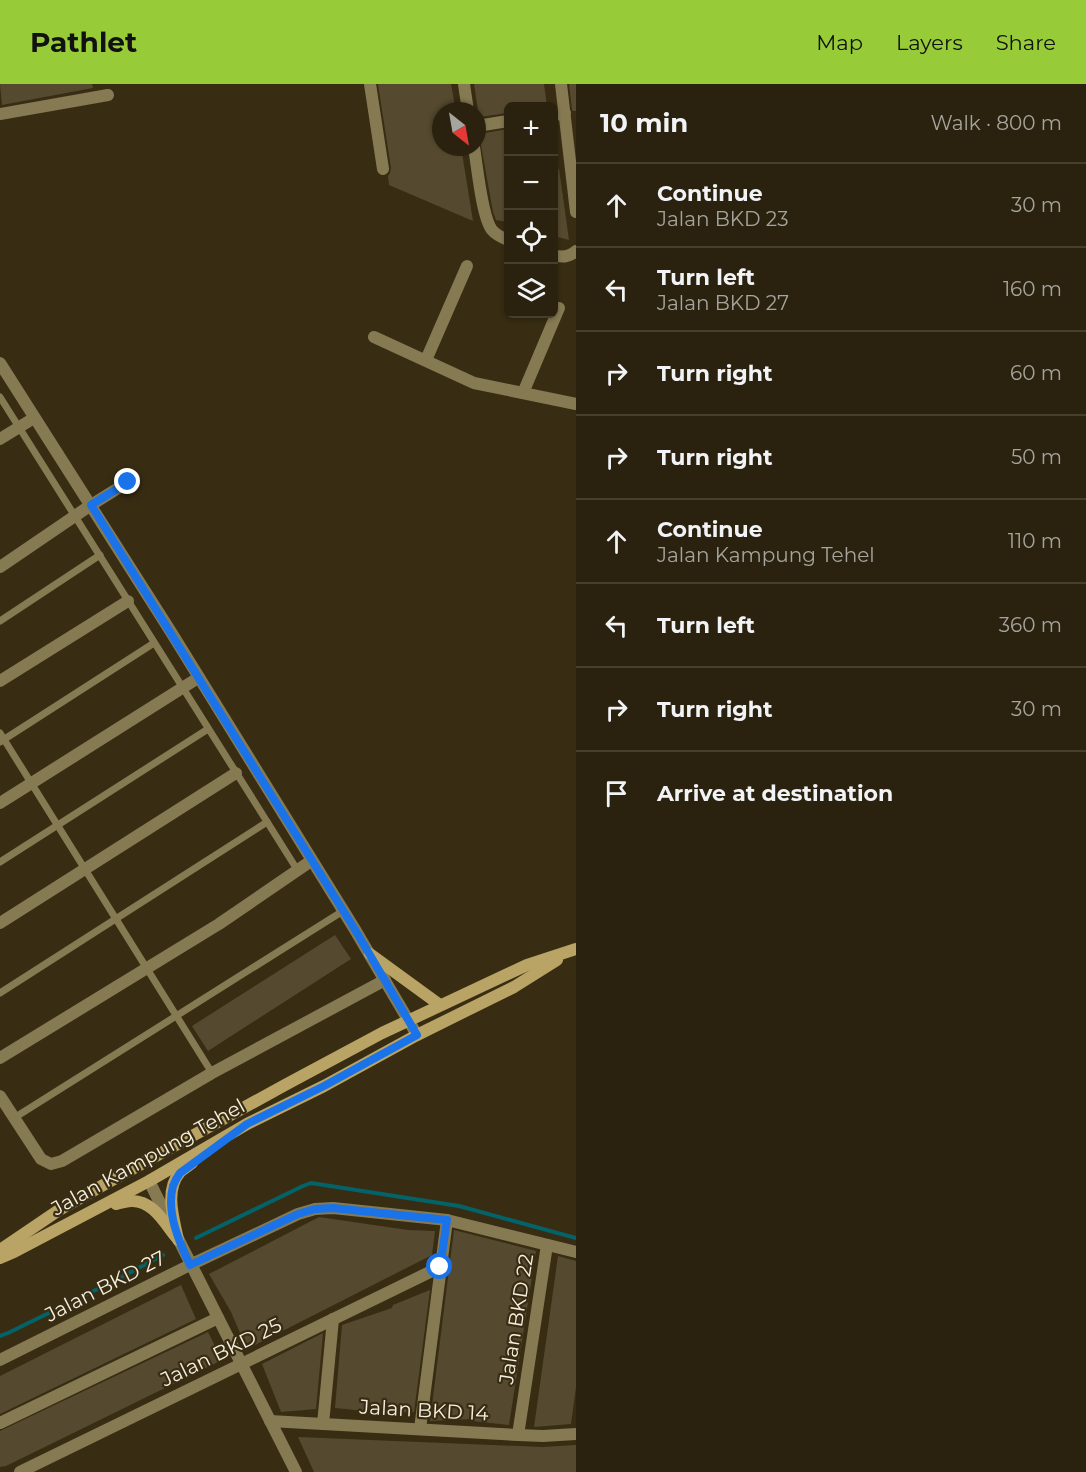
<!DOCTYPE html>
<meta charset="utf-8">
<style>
body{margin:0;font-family:Montserrat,sans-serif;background:#362f1c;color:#f1f3f6}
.controls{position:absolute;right:18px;top:18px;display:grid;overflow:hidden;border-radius:9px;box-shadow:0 2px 4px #0004}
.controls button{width:54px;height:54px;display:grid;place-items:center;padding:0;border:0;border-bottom:2px solid #463f2e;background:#2a220e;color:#f1f3f6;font:30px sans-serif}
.compass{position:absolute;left:432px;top:18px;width:54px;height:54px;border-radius:50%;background:#2a220e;box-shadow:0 2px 4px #0004;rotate:149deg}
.stop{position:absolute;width:18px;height:18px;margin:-14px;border:4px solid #1a73e8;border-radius:50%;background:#fff}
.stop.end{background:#1a73e8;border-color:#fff;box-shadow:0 2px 6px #0008}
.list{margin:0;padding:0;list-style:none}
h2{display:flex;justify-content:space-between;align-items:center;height:78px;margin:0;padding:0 24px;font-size:26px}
h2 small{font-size:20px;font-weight:400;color:#a5a49e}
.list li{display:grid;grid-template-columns:39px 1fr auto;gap:18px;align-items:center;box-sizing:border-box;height:84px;padding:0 24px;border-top:2px solid #463f2e}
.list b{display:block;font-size:22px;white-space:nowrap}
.list p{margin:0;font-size:20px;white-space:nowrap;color:#a5a49e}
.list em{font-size:20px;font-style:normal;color:#a5a49e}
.icon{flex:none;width:33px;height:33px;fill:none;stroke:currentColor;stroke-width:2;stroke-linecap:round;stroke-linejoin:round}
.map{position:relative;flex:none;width:576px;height:1388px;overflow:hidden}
header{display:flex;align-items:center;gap:36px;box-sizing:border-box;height:84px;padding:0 30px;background:#97cc38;color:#111}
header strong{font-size:28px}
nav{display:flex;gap:33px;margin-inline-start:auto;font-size:21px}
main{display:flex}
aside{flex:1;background:#2a220e}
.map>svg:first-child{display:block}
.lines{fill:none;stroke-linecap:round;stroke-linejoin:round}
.stream{stroke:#046269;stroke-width:4}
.building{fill:#554a2f}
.lane{stroke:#867a53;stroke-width:7}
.street{stroke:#867a53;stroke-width:12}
.secondary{stroke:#b9a465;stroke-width:12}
.route{stroke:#1a73e8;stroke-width:8}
.labels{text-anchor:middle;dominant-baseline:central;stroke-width:4.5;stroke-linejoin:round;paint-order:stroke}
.street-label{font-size:20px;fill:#f6efdf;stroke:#382d13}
</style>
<header>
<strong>Pathlet</strong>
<nav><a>Map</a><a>Layers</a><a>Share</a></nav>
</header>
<main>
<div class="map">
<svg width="576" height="1388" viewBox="0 0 576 1388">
<rect width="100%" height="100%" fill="#382d13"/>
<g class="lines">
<!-- stream -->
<g class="stream">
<path d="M196,1154L303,1102L311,1099L459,1122L576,1154"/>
<path d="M0,1252L8,1249L116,1196L163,1171"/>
</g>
</g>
<!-- building -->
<g class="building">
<path d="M0,0H92L93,4L2,21Z"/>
<path d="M378,0H451L456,27H441V63H461L473,137L389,101L388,92L390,89L391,84Z"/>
<path d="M474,0H544L547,22H507L508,29L479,33Z"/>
<path d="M569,0H576V27H573L572,26Z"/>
<path d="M508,45V138L496,136L493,128L479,50Z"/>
<path d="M559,85L569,156L554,152V86Z"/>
<path d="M335,851L351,875L208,967L192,942Z"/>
<path d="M319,1133L408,1146L435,1147L432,1171L247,1265L231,1228L209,1190Z"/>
<path d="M454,1146L536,1167L509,1341L472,1337V1335L430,1337Z"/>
<path d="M558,1172L576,1177V1303L571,1340L534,1343Z"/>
<path d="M181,1201L196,1235L0,1330V1292Z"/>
<path d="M430,1206L414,1328L375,1329V1328L335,1324L342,1241L392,1224L393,1221Z"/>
<path d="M208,1248L222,1276L6,1382L0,1383V1347Z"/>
<path d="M323,1249L316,1325L281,1328L262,1280Z"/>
<path d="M298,1353L542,1363L576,1361V1388H314Z"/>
</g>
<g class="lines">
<!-- lane -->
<g class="lane">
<path d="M0,313L298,787"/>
<path d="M0,537L100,471"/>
<path d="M0,649L212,989"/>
<path d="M0,658L154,559"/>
<path d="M0,778L208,645"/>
<path d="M0,909L267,738"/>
<path d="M14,1034L343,827"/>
</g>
<!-- street -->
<g class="street">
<path d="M370,0L383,85"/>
<path d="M464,0L468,27"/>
<path d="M561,0L576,128"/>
<path d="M0,30L108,11"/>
<path d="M554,31L565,29"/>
<path d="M477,42L508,37"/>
<path d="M474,63C477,81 482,134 492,146C496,151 503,154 508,156"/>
<path d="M554,171C562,174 569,173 576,167"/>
<path d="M374,253L474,299L576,320"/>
<path d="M426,276L467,182"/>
<path d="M0,279L171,548L354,844L417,951"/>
<path d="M523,309L559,224"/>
<path d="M0,355L34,334"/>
<path d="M0,483L91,421L128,398"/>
<path d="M0,597L128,517"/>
<path d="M0,719L198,594"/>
<path d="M0,839L236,689"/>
<path d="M0,974L219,840L311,777"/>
<path d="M0,1012L41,1075L51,1080L62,1077L212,989L385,896"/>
<path d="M149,1097L296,1388"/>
<path d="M0,1276L190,1181L298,1130L315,1125L333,1124L447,1136L576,1168"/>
<path d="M270,1337L518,1351L543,1352L576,1350"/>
<path d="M0,1339L218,1234"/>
<path d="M323,1340L333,1235"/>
<path d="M420,1345L447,1136"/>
<path d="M518,1351L547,1161"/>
<path d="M20,1388L440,1183"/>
</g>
<!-- secondary -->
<g class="secondary">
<path d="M370,870L440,921"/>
<path d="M116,1120C121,1119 126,1117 131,1117C152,1116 164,1138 176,1153"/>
<path d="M178,1156C174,1135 164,1107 180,1088C183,1085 188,1082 192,1079"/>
<path d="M0,1166L59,1126L114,1095L285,1001L382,949L527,881L576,865"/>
<path d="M0,1174L14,1168L149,1097L247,1040L324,1002L417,951L514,903L557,876"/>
</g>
</g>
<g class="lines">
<!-- route -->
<path class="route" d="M128,398L91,421L354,844L417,951L324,1002L247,1040L180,1089C177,1093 175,1097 173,1102C166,1128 179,1158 190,1181L298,1130L315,1125L333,1124L447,1136L440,1183"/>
</g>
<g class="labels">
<!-- street labels -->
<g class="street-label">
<text transform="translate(148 1073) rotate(-29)">Jalan Kampung Tehel</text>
<text transform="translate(105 1202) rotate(-27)">Jalan BKD 27</text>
<text transform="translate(516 1235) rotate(-81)">Jalan BKD 22</text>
<text transform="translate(221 1268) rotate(-26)">Jalan BKD 25</text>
<text transform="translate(424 1326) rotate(3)">Jalan BKD 14</text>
</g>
</g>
</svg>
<div class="controls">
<button>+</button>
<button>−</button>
<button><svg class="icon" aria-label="locate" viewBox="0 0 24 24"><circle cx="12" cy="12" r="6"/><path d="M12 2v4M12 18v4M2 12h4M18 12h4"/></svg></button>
<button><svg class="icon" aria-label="layers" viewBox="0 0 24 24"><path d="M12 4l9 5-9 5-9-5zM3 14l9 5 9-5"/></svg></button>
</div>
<svg class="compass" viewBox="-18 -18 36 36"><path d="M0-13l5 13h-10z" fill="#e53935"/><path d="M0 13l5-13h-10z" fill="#a5a49e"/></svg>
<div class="stop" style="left:440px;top:1183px"></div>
<div class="stop end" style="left:128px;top:398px"></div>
</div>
<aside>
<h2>10 min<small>Walk · 800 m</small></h2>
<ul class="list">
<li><svg class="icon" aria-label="ahead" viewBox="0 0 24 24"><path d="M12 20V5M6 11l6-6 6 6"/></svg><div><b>Continue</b><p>Jalan BKD 23</p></div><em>30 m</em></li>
<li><svg class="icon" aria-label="left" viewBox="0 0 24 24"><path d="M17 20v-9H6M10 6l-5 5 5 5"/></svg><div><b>Turn left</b><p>Jalan BKD 27</p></div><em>160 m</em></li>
<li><svg class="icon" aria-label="right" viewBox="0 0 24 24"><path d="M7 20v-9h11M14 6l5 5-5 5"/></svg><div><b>Turn right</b></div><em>60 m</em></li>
<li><svg class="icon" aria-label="right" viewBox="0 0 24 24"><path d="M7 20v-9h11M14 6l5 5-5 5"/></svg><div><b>Turn right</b></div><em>50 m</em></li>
<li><svg class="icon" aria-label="ahead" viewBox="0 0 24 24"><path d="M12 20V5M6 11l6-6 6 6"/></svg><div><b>Continue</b><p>Jalan Kampung Tehel</p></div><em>110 m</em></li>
<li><svg class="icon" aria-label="left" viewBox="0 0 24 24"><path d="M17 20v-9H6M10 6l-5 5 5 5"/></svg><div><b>Turn left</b></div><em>360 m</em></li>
<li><svg class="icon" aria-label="right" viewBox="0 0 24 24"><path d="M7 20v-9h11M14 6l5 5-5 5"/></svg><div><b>Turn right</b></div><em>30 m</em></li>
<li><svg class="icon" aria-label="arrive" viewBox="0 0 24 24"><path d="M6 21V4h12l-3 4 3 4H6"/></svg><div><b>Arrive at destination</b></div></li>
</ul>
</aside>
</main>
